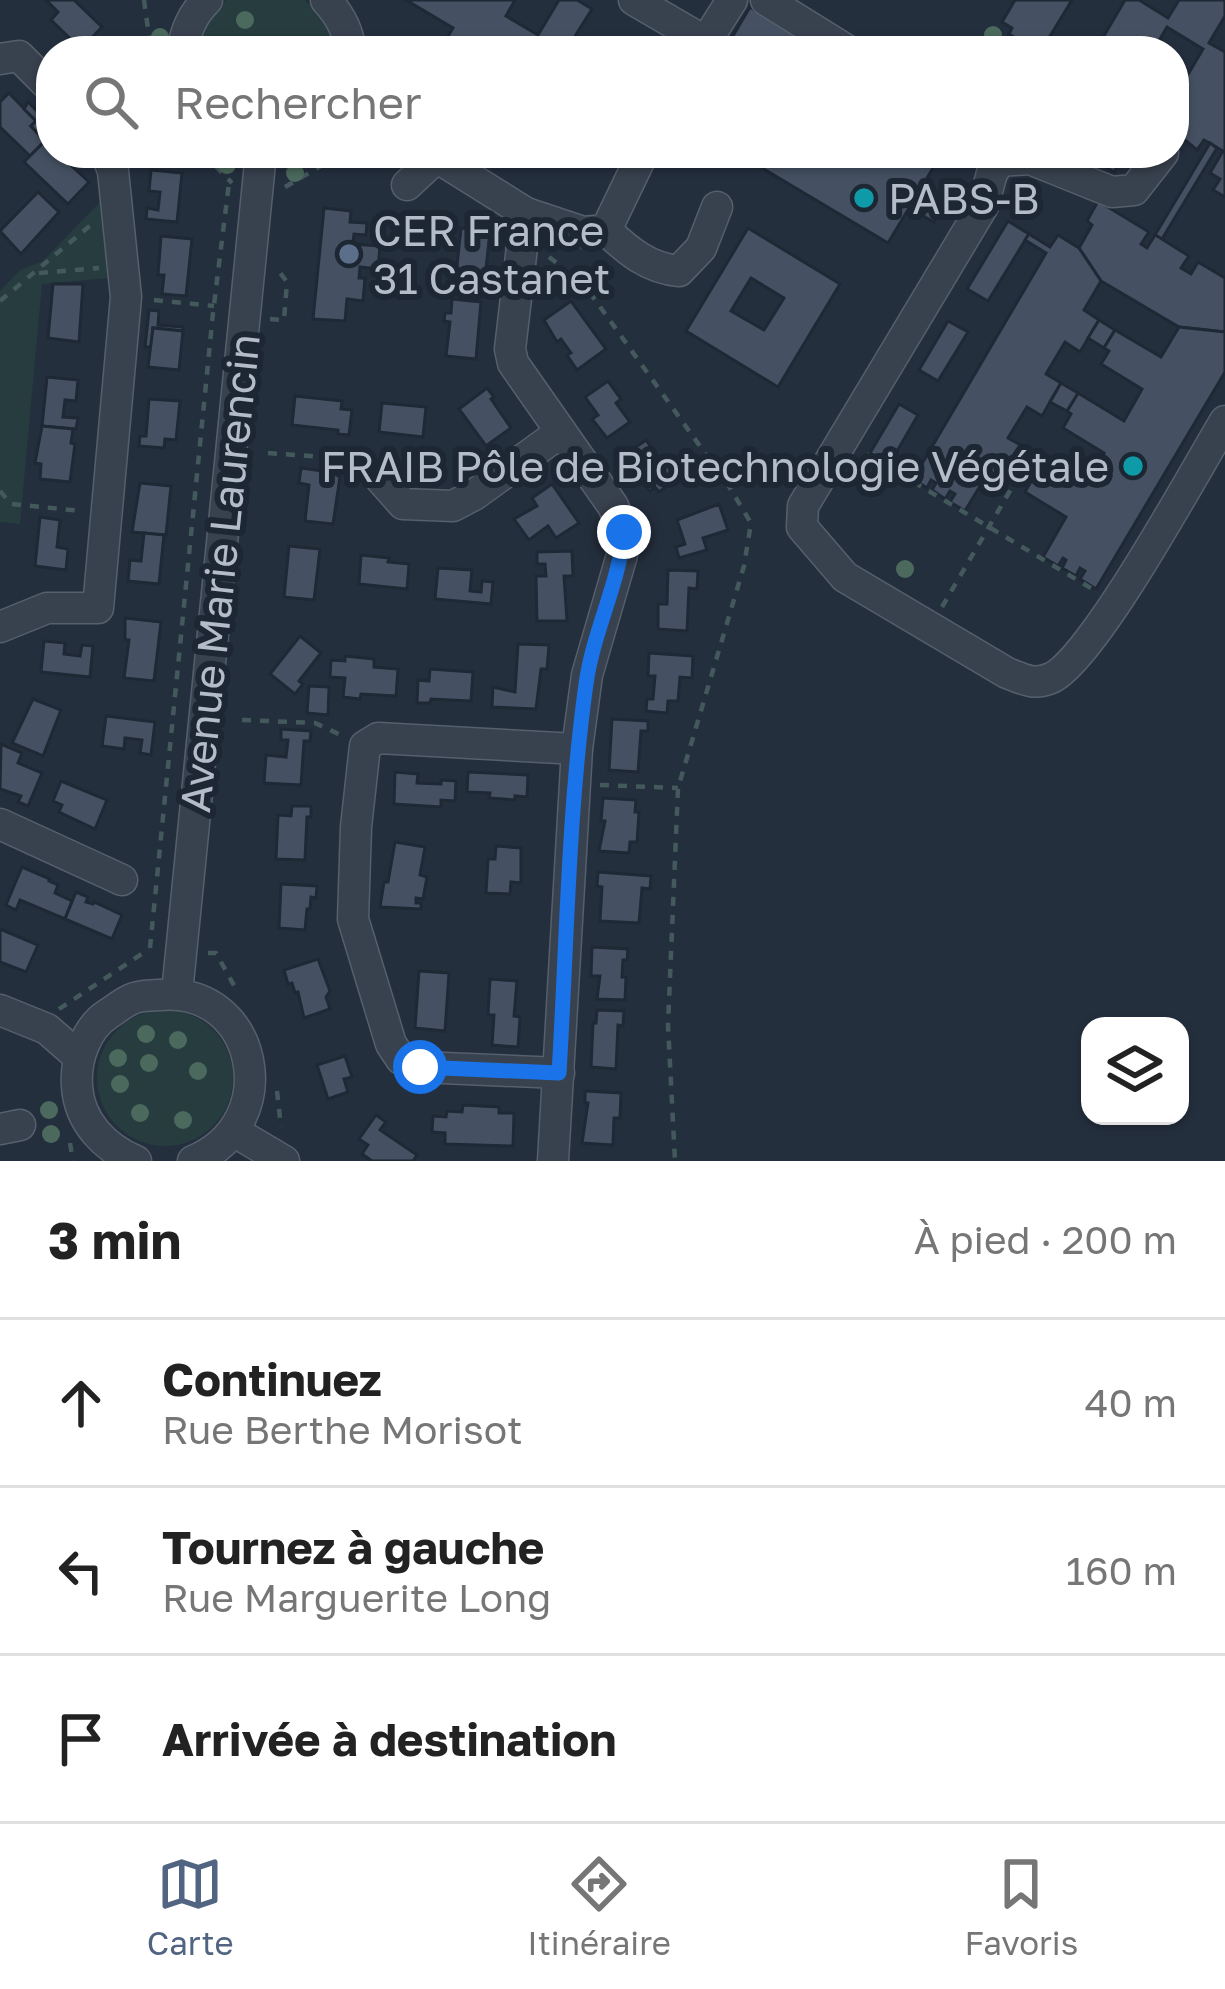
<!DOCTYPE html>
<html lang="fr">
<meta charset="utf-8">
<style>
body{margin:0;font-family:"Golos Text",sans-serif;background:#f6f6f6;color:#222}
.controls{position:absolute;right:36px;bottom:36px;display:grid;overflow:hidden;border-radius:24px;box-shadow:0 3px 9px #0004}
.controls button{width:108px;height:108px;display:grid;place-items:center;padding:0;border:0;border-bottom:3px solid #e0e0e0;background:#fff;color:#222;font:60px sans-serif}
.stop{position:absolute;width:36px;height:36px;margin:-27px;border:9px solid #1a73e8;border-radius:50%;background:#fff}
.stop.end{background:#1a73e8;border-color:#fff;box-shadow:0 3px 12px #0008}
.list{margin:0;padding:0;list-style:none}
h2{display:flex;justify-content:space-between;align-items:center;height:156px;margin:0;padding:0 48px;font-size:51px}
h2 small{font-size:39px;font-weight:400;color:#767676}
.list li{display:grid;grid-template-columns:78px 1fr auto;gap:36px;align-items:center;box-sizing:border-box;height:168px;padding:0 48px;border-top:3px solid #e0e0e0}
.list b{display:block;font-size:45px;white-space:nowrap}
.list p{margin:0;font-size:39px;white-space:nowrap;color:#767676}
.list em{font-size:39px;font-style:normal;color:#767676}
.icon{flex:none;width:66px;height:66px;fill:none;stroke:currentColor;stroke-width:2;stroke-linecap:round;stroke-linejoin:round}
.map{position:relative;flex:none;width:1225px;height:1161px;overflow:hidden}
.search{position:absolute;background:#fff;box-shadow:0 3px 9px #0004;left:36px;right:36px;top:36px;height:132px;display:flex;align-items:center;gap:30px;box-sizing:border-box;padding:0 42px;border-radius:48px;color:#767676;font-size:45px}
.sheet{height:660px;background:#fff}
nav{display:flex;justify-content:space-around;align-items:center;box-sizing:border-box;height:168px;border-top:3px solid #e0e0e0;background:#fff;font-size:33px;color:#767676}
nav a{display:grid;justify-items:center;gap:6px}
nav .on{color:#516482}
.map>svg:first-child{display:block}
.green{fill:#263c3f}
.building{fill:#455162;stroke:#1f2835;stroke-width:3;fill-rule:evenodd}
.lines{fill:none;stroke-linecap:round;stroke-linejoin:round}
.minor-casing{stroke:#565f6c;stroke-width:33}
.path{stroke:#44595c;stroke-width:4.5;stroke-dasharray:9 9;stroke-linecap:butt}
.minor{stroke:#38414e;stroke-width:30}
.tree{fill:#4b6a5d}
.route{stroke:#1a73e8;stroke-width:15}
.culture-dot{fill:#0f9aa8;stroke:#1d2633;stroke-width:4.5}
.service-dot{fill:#5c6f8a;stroke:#1d2633;stroke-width:4.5}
.labels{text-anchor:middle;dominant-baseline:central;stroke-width:12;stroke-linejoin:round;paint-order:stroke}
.poi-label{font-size:42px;fill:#b4bcc9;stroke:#1d2633;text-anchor:start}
.street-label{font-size:42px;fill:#b4bcc9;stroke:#1d2633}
</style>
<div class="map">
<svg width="1225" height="1161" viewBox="0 0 1225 1161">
<rect width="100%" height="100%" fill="#242f3e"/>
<!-- green -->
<g class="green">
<path d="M226,0H305L326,22L334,51H199C201,29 211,15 226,0Z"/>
<path d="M102,200L108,278L42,284L20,524L0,522V291L20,270L43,261Z"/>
<circle cx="165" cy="1078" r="68"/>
</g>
<!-- building -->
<g class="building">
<path d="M46,0H74L102,27L81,49L51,20L58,12Z"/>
<path d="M406,0H515L506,16L538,35L559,0H577L592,9L572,41L588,51H502L483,40L477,51H439L453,28Z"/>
<path d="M1015,0H1072L1044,46L1051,51H1036L1009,34L1012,28L1002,22Z"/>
<path d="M1125,0H1139L1168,18L1179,0H1225V16L1209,43L1225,52V197L1213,190L1220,179L1210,173L1223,151L1204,140L1197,150L1174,131V98L1203,49L1167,27L1153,51H1095Z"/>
<path d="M750,7L822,51H724Z"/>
<path d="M9,93L36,121L31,126L45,141L30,156L0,127V102Z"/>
<path d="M28,102L47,121L43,125L51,135L45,141L31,126L36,121L24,109Z"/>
<path d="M51,135V153H64L61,156L89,182L68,204L24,162Z"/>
<path d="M1210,143L1217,148L1162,239L1155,235Z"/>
<path d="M737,153H942L888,243Z"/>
<path d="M1093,153H1126L1114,172L1091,158Z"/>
<path d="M151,170L182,173L177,222L146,219L147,208L158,210L160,192L149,191Z"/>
<path d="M944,183L953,189L934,222L923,216Z"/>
<path d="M38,192L59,212L21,254L0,231Z"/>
<path d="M1098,201L1149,232L1141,244L1147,248L1155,235L1157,236L1189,256L1181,268L1191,274L1198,262L1225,278V332L1179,327L1101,281L1079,248L1092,225L1087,221Z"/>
<path d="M324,208L351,211L350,222L367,223L366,235L354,234L353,244L380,246L378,269L360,267L359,278H365L363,301L347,299L345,321L313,319Z"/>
<path d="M1008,221L1029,234L988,301L967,289Z"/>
<path d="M461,228L490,231L485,278L490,279L488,290L459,286L460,276L456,275Z"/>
<path d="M748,228L840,284L778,387L686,331ZM751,278L784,298L764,330L731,311Z"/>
<path d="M1029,234L1050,247L1058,235L1079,248L1101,281L1084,310L1099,320L1080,352L1065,342L1046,374L1061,383L1042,416L1027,407L1008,438L1024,447L1004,480L989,471L965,511L950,502L955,494L950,491L945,499L932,490L936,483L931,480L927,488L913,479L1046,253L1025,240Z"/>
<path d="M161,236L192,239L186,296L162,294L164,275H158Z"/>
<path d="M53,284H83L79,342L48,338Z"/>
<path d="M452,299L481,302L476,359L446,356L450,322L444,321L445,313H451Z"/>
<path d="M571,301L606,349L577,370L567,355L571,353L561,339L557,342L544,320Z"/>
<path d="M149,310L159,311L158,325L183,327V331L153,328L151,347H145Z"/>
<path d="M1099,320L1115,330L1104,348L1088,338Z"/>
<path d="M948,321L968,332L938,381L919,370Z"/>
<path d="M1179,327L1225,332V372L1096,589L1080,579L1085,571L1080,568L1076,576L1062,568L1066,560L1063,558L1058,566L1043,557L1066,517L1025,492L1033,478L1028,476L1040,456L1086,484L1104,453L1063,428L1071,414L1067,411L1078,393L1124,421L1142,389L1101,364L1109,351L1104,348L1115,330L1161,357Z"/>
<path d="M153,328L183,331L179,370L148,367Z"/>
<path d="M47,377L78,380L76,401L65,400L63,417L78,418L76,429L42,426Z"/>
<path d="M608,381L621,399L616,403L630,422L607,438L592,419L598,415L585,397Z"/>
<path d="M1061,383L1078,393L1067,411L1050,402Z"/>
<path d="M487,388L494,397L491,399L511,428L486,446L459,409Z"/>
<path d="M295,396L342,401L341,409L352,410L349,435L338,434V430L292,425Z"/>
<path d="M149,399L180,401L176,440L165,439L164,448L139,446L140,436H146Z"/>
<path d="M382,403L426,407L423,437L379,432Z"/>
<path d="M899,404L918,415L889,465L870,453Z"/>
<path d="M42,426L73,429L71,443L75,444L70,482L40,479L41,464L35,463Z"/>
<path d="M646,440L664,465L672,459L680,469L672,475L675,480L659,492L655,487L650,491L620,458Z"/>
<path d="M1024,447L1040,456L1028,476L1012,466Z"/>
<path d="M301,468L330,472L340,477L333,524L305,521L309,485L299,483Z"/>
<path d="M140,483L171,486L166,535L132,532Z"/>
<path d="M552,484L579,523L556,538L548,526L529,540L514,519L537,506L532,498Z"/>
<path d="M719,504L728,530L703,538L707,550L679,558L676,547L685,544L677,520Z"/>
<path d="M40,517L60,520L57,547L68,549L66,570L35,566Z"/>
<path d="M144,533L164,535L159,584L128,581L130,560L141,561Z"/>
<path d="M289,546L320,549L314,600L284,597Z"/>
<path d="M572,551L573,576H564L567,621H537L536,576H546L545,564H537V552Z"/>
<path d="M361,555L389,558L388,562L409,564L407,589L359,584Z"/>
<path d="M438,568L472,570L470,591L481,592L482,581L493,582L491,604L435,599Z"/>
<path d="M668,570L698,571L697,589L689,588L687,631L658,629V604H667Z"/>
<path d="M125,618L161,622L154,681L124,678L129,640H125Z"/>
<path d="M300,636L321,653L299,681L303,684L295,694L270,674Z"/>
<path d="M44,641L65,643L64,654L80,656L82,645L93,646L90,677L41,672Z"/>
<path d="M518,644L549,645L547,669H541L536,709L492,707L493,687L515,692Z"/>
<path d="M649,653L693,656L692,678L680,677L678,701H668L667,713L646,711L647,699H653L655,676H648Z"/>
<path d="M345,656L374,659V667L398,669L396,696L361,694L360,699L343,697L345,678L330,677L331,660L345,661Z"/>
<path d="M430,669L473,672L471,701L431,699L430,703H417L418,680L429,681Z"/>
<path d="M309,686L329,687L328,715L307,713Z"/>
<path d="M33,699L61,710L43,756L12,743Z"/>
<path d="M106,716L155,722L151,755L140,753L142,740L125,738L124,749L102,746Z"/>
<path d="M612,719L648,721V731H641L638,772L609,770Z"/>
<path d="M281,729L311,731L310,741H304L301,785L264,783L266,755L286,757L288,740H281Z"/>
<path d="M1,744L22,753L18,763L42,773L28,806L18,802L21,796L0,789Z"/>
<path d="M395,772L418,774L417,783L441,784V780L456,781L455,801L441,800V807L394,804Z"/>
<path d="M468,772L528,775L527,797L515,796V800L489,798L490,793L467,792Z"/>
<path d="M61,781L107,800L95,829L59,812L62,805L53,801Z"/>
<path d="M603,798L636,800L635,812H639L637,842H630L629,853L599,851L605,821H601Z"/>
<path d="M292,806H311V817H307L305,860L276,859L278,815L291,816Z"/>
<path d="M395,842L425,847L420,875L427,877L423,899L416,898V903H421V909L380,907L384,882H388Z"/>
<path d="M496,846L521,848V883L511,882L510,894L486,893L488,859H495Z"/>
<path d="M22,867L50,879L49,881L58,885L55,893L72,901L65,919L20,900L16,910L6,905Z"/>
<path d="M598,872L651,876L650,889L642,888L639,923L600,921L602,887L597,886Z"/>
<path d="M281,884L317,886L316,898L311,897L310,909H307L305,930L279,928Z"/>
<path d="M76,892L88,897L86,902L93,904L94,902L122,915L112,939L65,919Z"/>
<path d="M0,929L38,945L26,972L0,962Z"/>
<path d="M592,947L628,949L627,960H623L622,977H626L625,1000L597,999L600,976H591Z"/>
<path d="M318,959L330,991L326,997L330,1009L304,1018L298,992L295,993L292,983L288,984L284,970Z"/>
<path d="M419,971L449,973L445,1031L415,1028Z"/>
<path d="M490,979L517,981L514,1016L520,1017L518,1047L492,1045L494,1015H488Z"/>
<path d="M597,1010L624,1011L623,1026L618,1025L616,1069L591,1067L593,1023H596Z"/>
<path d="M345,1056L352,1077L344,1079L348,1092L328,1099L317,1065Z"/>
<path d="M585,1091L621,1093L620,1118H614L613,1145L582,1143L588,1103H585Z"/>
<path d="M463,1105L499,1107V1113H514L513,1146L445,1144V1133L432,1132L433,1116L446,1117L447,1111L462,1112Z"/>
<path d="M376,1115L386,1122L380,1130L417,1155L413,1161H372L362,1154L368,1145L359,1139Z"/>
</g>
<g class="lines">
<defs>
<g id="minor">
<path d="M326,0C339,14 349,31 350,51"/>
<path d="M634,0L706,42"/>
<path d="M766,0L848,51"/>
<path d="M182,51C186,30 192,15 207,0"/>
<path d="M700,51L732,0"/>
<path d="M0,59L19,56L51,88"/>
<path d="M430,153L526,213L510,349L513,363L613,506L624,532L622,555L587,675L577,749L553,1161"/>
<path d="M997,153L1000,161L992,173L983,206L803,506L802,527L845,577L1007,673C1023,679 1034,686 1051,678C1092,661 1196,469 1225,421"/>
<path d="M1000,161L1030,159L1112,192L1134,190L1163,153"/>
<path d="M407,185L437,157"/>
<path d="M526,213L583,232L606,230L643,153"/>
<path d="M606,230C628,251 648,268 679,271L701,248L717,207"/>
<path d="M380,478L403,504L453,506L474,495L561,432"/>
<path d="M0,627L47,608H98L126,297L113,171L106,153"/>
<path d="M0,824L122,880"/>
<path d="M177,993L261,153"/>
<path d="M0,1010L47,1029L79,1057"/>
<path d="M559,1073L420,1067L401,1059L391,1044L353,919L356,827L365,746L378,738L577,749"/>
<path d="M0,1129L20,1125"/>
<path d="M235,1132L284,1161"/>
<path d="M136,1161C105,1148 79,1122 77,1086C75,1060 86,1028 108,1014C116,1009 124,1002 132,999C140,995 150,996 159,995C258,985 286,1123 193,1161"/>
</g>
</defs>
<!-- minor casing -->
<use href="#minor" class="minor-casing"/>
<!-- path -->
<g class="path">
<path d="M144,0L151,51"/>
<path d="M203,153L232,183"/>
<path d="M285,187L343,153"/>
<path d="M549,257L583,283L730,488L751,523L744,566L678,788L668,1025L675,1161"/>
<path d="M39,273L99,268"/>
<path d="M154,300L214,306"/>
<path d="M0,301L92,224"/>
<path d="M270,319L284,320L287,282L278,270"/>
<path d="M268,453L339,458L357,467"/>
<path d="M867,454L1094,590"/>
<path d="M0,491L11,504L82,511"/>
<path d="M942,607L1021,472"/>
<path d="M242,720L315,723L343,736"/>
<path d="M600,785L678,788"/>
<path d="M150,948L213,313L229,183"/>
<path d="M208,953H216L236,989"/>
<path d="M59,1009L149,949"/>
<path d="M277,1091L281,1127"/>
<path d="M70,1143L73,1161"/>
</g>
<!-- minor -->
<use href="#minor" class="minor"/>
</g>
<!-- trees -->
<g class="tree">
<circle cx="245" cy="20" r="9"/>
<circle cx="993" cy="35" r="9"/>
<circle cx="160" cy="37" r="9"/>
<circle cx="227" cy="165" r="9"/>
<circle cx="295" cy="173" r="9"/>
<circle cx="905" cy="569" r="9"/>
<circle cx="146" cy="1034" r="9"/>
<circle cx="178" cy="1040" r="9"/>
<circle cx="118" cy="1058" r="9"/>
<circle cx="149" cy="1063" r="9"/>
<circle cx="198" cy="1071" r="9"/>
<circle cx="120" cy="1084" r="9"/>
<circle cx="49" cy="1110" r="9"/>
<circle cx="140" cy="1113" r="9"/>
<circle cx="183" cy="1120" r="9"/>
<circle cx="51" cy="1134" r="9"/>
</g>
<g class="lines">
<!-- route -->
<path class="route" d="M420,1067L559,1073C567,944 568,812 586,684C593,632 619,584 624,532"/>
</g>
<!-- markers -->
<g class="culture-dot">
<circle cx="864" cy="198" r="12"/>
<circle cx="1133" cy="466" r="12"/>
</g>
<circle class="service-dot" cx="349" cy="254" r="12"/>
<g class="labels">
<!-- poi labels -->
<g class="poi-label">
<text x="888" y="198">PABS-B</text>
<text x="373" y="230">CER France<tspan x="373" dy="48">31 Castanet</tspan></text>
<text x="1109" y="466" text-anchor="end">FRAIB Pôle de Biotechnologie Végétale</text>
</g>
<!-- street labels -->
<g class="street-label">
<text transform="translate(219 573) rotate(-84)">Avenue Marie Laurencin</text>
</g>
</g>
</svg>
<div class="controls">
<button><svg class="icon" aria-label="layers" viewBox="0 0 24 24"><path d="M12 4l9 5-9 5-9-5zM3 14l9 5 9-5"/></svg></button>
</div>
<div class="stop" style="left:420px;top:1067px"></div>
<div class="stop end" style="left:624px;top:532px"></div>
<div class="search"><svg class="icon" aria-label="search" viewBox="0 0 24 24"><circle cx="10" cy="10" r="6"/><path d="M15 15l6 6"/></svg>Rechercher</div>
</div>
<section class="sheet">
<h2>3 min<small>À pied · 200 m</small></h2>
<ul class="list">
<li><svg class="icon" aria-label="ahead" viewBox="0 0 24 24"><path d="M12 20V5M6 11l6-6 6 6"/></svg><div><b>Continuez</b><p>Rue Berthe Morisot</p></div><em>40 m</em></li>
<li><svg class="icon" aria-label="left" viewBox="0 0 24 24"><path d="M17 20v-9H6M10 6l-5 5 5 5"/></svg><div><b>Tournez à gauche</b><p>Rue Marguerite Long</p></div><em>160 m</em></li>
<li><svg class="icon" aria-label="arrive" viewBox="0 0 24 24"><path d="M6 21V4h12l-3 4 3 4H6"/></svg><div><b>Arrivée à destination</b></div></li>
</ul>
</section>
<nav>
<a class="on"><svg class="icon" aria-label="map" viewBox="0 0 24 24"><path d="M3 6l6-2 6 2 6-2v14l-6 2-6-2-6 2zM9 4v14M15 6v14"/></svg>Carte</a>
<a><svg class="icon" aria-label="directions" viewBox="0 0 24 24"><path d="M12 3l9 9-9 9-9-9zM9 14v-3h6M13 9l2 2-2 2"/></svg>Itinéraire</a>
<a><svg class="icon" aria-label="saved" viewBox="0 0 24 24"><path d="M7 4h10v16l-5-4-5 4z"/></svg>Favoris</a>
</nav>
